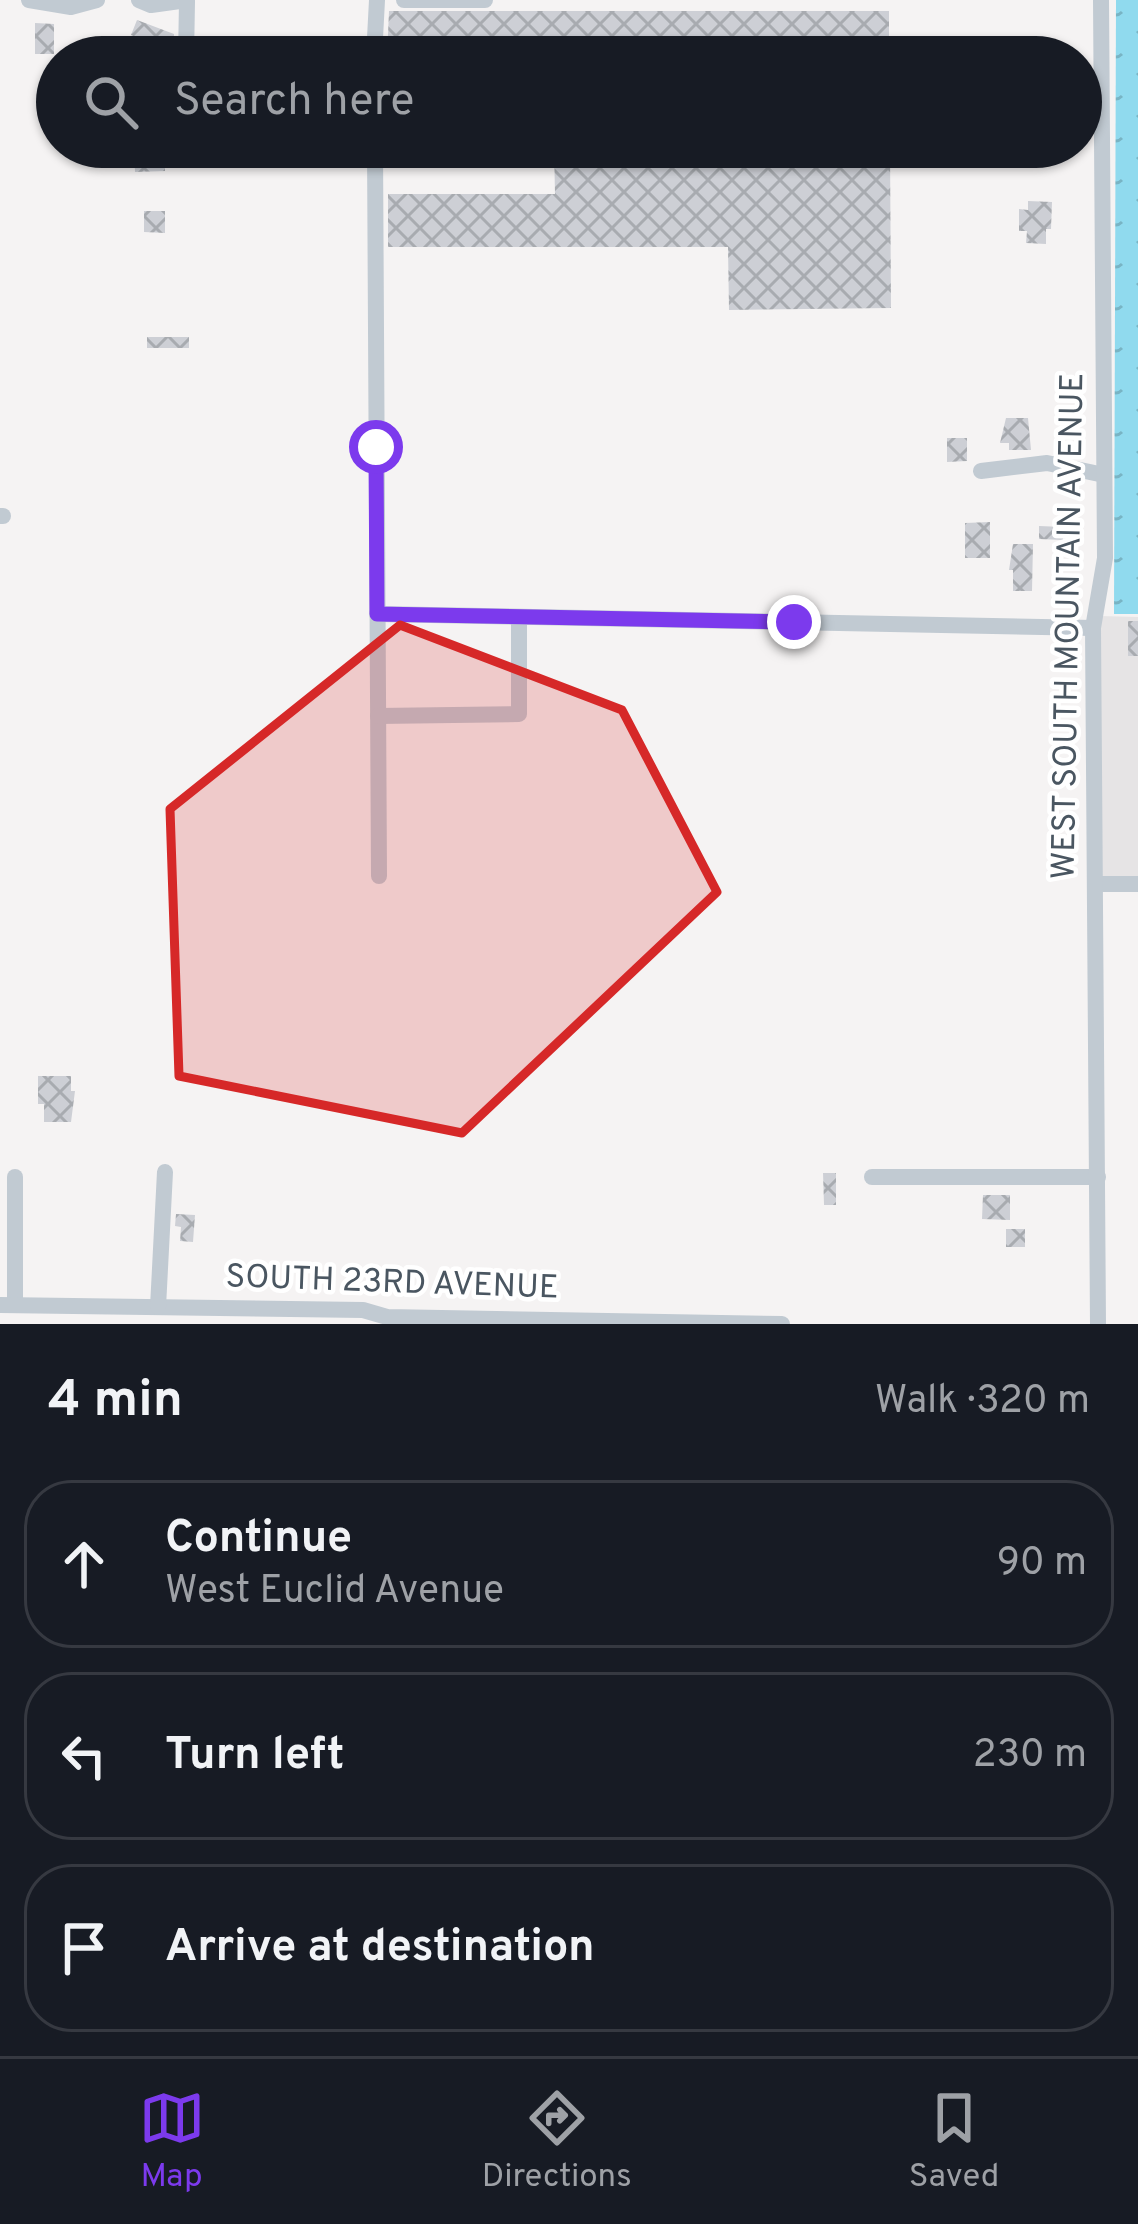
<!DOCTYPE html>
<meta charset="utf-8">
<style>
body{margin:0;font-family:Overpass,sans-serif;background:#20242c;color:#f1f3f6}
.stop{position:absolute;width:36px;height:36px;margin:-27px;border:9px solid #7c3aed;border-radius:50%;background:#fff}
.stop.end{background:#7c3aed;border-color:#fff;box-shadow:0 3px 12px #0008}
.list{margin:0;padding:0;list-style:none}
h2{display:flex;justify-content:space-between;align-items:center;height:156px;margin:0;padding:0 48px;font-size:51px}
h2 small{font-size:39px;font-weight:400;color:#9ea1a6}
.list li{display:grid;grid-template-columns:78px 1fr auto;gap:36px;align-items:center;box-sizing:border-box;height:168px;margin:0 24px 24px;padding:0 24px;border:3px solid #363941;border-radius:48px}
.list b{display:block;font-size:45px;white-space:nowrap}
.list p{margin:0;font-size:39px;white-space:nowrap;color:#9ea1a6}
.list em{font-size:39px;font-style:normal;color:#9ea1a6}
.icon{flex:none;width:66px;height:66px;fill:none;stroke:currentColor;stroke-width:2;stroke-linecap:round;stroke-linejoin:round}
.map{position:relative;flex:none;width:1138px;height:1324px;overflow:hidden}
.search{position:absolute;background:#171b24;box-shadow:0 3px 9px #0004;left:36px;right:36px;top:36px;height:132px;display:flex;align-items:center;gap:30px;box-sizing:border-box;padding:0 42px;border-radius:66px;color:#9ea1a6;font-size:45px}
.sheet{height:732px;background:#171b24}
nav{display:flex;justify-content:space-around;align-items:center;box-sizing:border-box;height:168px;border-top:3px solid #363941;background:#171b24;font-size:33px;color:#9ea1a6}
nav a{display:grid;justify-items:center;gap:6px}
nav .on{color:#7c3aed}
.map>svg:first-child{display:block}
.education{fill:#e6e4e5}
.water{fill:url(#water-ripples)}
.building{fill:url(#building-cross-hatch)}
.lines{fill:none;stroke-linecap:round;stroke-linejoin:round}
.minor{stroke:#c1cad2;stroke-width:16}
.route{stroke:#7c3aed;stroke-width:15}
.marked{fill:#d62828;fill-opacity:0.2;stroke:#d62828;stroke-width:9;stroke-linejoin:round}
.labels{text-anchor:middle;dominant-baseline:central;stroke-width:9;stroke-linejoin:round;paint-order:stroke}
.street-label{font-size:33px;fill:#4a5661;stroke:#fff}
</style>
<div class="map">
<svg width="1138" height="1324" viewBox="0 0 1138 1324">
<defs>
<pattern id="water-ripples" width="26" height="14" patternUnits="userSpaceOnUse" patternTransform="scale(3)"><rect width="26" height="14" fill="#90daee"/><path d="M2 4q2-2 4 0t4 0M15 11q2-2 4 0t4 0" fill="none" stroke="#78b4c4"/></pattern>
<pattern id="building-cross-hatch" width="8" height="8" patternUnits="userSpaceOnUse" patternTransform="scale(3)"><rect width="8" height="8" fill="#cdcfd5"/><path d="M0 0l8 8M0 8l8-8" fill="none" stroke="#a8abb0"/></pattern>
</defs>
<rect width="100%" height="100%" fill="#f5f3f3"/>
<!-- education -->
<path class="education" d="M1099,616L1138,617V876H1102Z"/>
<!-- water -->
<path class="water" d="M1116,0H1138V614H1114Z"/>
<!-- building -->
<g class="building">
<path d="M389,11H889V57H387Z"/>
<path d="M137,20L174,34L173,57L146,48L148,42L131,35Z"/>
<path d="M35,23L54,24V54H35Z"/>
<path d="M554,147H890L891,308L729,310L728,247H388V194H555Z"/>
<path d="M165,149V171L135,172L134,150Z"/>
<path d="M1028,201L1052,202L1051,229H1046V244L1026,243L1027,231H1019V209L1028,210Z"/>
<path d="M144,211H165V233L144,232Z"/>
<rect x="147" y="337" width="42" height="11"/>
<path d="M1006,418H1028L1031,450H1009V443H1000Z"/>
<path d="M947,438H967V461L947,462Z"/>
<path d="M990,522V558H965V523Z"/>
<path d="M1039,526L1063,527V540L1039,539Z"/>
<path d="M1013,544H1033L1032,591H1013V570H1009Z"/>
<rect x="1128" y="621" width="10" height="35"/>
<path d="M38,1076H71V1091H75L71,1122H44V1104H38Z"/>
<path d="M823,1173H836V1205H824Z"/>
<path d="M983,1195H1010V1220L982,1219Z"/>
<path d="M176,1214L195,1215L193,1242L180,1241L181,1227L175,1226Z"/>
<rect x="1006" y="1229" width="19" height="18"/>
</g>
<g class="lines">
<!-- minor -->
<g class="minor">
<path d="M29,0L71,7L97,0"/>
<path d="M139,0L151,5L187,0"/>
<path d="M404,0H485"/>
<path d="M186,57L187,2"/>
<path d="M374,57L377,0"/>
<path d="M375,147L379,876"/>
<path d="M981,471L1047,463L1104,475"/>
<path d="M0,516H3"/>
<path d="M377,614L1093,628"/>
<path d="M378,716L519,714V617"/>
<path d="M1096,884H1138"/>
<path d="M15,1177V1305"/>
<path d="M872,1177H1098"/>
<path d="M0,1305L363,1310L387,1317L782,1324"/>
<path d="M158,1307L165,1172"/>
<path d="M1098,1324L1093,628L1105,558L1101,0"/>
</g>
</g>
<g class="lines">
<!-- route -->
<path class="route" d="M376,447L377,614L794,622"/>
</g>
<!-- marked area -->
<path class="marked" d="M400,625L622,710L717,892L462,1133L179,1076L170,809Z"/>
<g class="labels">
<!-- street labels -->
<g class="street-label">
<text transform="translate(1070 626) rotate(-89)">WEST SOUTH MOUNTAIN AVENUE</text>
<text transform="translate(392 1284) rotate(2)">SOUTH 23RD AVENUE</text>
</g>
</g>
</svg>
<div class="stop" style="left:376px;top:447px"></div>
<div class="stop end" style="left:794px;top:622px"></div>
<div class="search"><svg class="icon" aria-label="search" viewBox="0 0 24 24"><circle cx="10" cy="10" r="6"/><path d="M15 15l6 6"/></svg>Search here</div>
</div>
<section class="sheet">
<h2>4 min<small>Walk · 320 m</small></h2>
<ul class="list">
<li><svg class="icon" aria-label="ahead" viewBox="0 0 24 24"><path d="M12 20V5M6 11l6-6 6 6"/></svg><div><b>Continue</b><p>West Euclid Avenue</p></div><em>90 m</em></li>
<li><svg class="icon" aria-label="left" viewBox="0 0 24 24"><path d="M17 20v-9H6M10 6l-5 5 5 5"/></svg><div><b>Turn left</b></div><em>230 m</em></li>
<li><svg class="icon" aria-label="arrive" viewBox="0 0 24 24"><path d="M6 21V4h12l-3 4 3 4H6"/></svg><div><b>Arrive at destination</b></div></li>
</ul>
</section>
<nav>
<a class="on"><svg class="icon" aria-label="map" viewBox="0 0 24 24"><path d="M3 6l6-2 6 2 6-2v14l-6 2-6-2-6 2zM9 4v14M15 6v14"/></svg>Map</a>
<a><svg class="icon" aria-label="directions" viewBox="0 0 24 24"><path d="M12 3l9 9-9 9-9-9zM9 14v-3h6M13 9l2 2-2 2"/></svg>Directions</a>
<a><svg class="icon" aria-label="saved" viewBox="0 0 24 24"><path d="M7 4h10v16l-5-4-5 4z"/></svg>Saved</a>
</nav>
